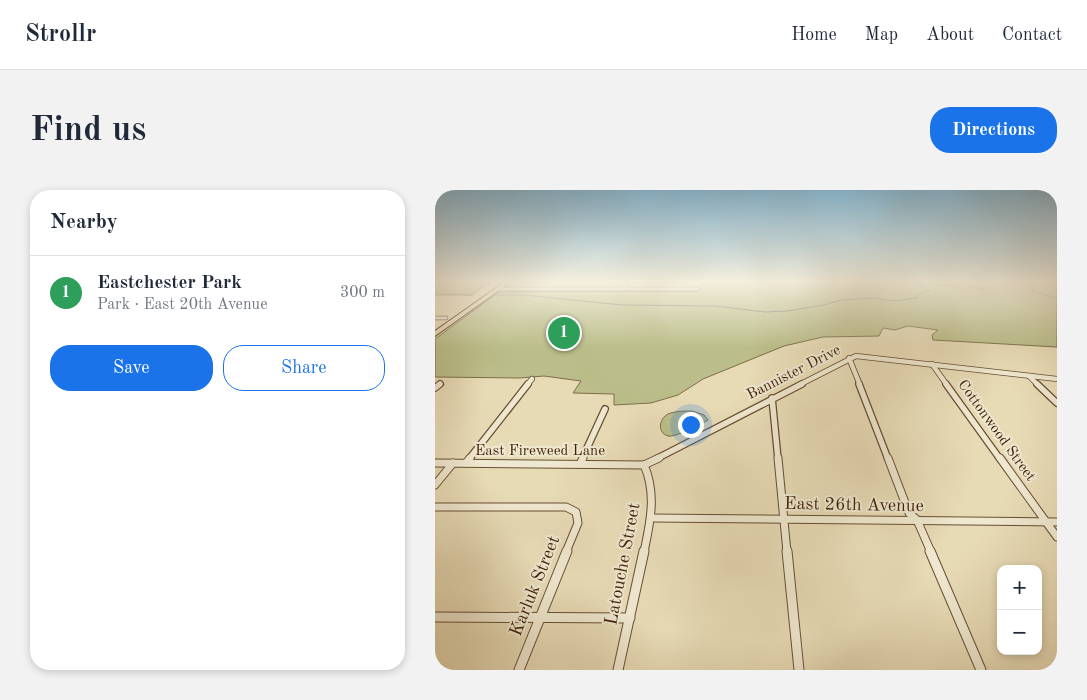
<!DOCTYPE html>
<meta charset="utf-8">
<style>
body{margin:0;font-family:"Old Standard TT",serif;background:#f2f2f3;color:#1f2937}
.controls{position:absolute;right:15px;bottom:15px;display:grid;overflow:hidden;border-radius:10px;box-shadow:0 2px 8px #0003}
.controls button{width:45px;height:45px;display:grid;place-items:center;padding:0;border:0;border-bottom:1px solid #e0e1e3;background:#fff;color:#1f2937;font:25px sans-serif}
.you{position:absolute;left:255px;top:234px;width:18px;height:18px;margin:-12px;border:4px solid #fff;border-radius:50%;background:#1a73e8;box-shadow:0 0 0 8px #1a73e833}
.badge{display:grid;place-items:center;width:32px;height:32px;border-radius:50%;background:#1a73e8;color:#fff;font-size:16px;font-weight:700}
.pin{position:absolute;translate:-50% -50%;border:2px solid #fff;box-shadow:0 1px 5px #0006}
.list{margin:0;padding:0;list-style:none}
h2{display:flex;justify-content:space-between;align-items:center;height:65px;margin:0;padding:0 20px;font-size:21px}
h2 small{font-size:16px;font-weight:400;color:#747a83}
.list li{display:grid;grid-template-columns:32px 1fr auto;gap:15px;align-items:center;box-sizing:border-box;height:75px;padding:0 20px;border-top:1px solid #e0e1e3}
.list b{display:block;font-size:19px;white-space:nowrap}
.list p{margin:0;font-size:16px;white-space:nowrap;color:#747a83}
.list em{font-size:16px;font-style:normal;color:#747a83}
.actions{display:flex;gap:10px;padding:15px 20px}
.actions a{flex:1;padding:11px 0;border:1px solid #1a73e8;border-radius:20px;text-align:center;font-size:18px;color:#1a73e8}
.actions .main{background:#1a73e8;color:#fff}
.map{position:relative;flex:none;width:622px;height:480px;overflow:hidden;border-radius:20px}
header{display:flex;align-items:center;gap:30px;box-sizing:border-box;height:70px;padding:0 25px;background:#fff;border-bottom:1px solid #e0e1e3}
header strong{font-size:24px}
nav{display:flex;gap:28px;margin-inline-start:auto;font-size:18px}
.intro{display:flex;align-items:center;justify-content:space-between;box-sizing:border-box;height:120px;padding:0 30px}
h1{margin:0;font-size:35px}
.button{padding:12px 22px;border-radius:20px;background:#1a73e8;color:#fff;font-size:18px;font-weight:700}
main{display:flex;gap:30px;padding:0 30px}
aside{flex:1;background:#fff;border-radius:20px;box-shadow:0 2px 8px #0003}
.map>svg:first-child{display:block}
.green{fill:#bbbe8a;stroke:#7c6e48}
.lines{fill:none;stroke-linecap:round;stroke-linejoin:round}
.stream{stroke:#737d6c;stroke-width:1}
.minor-far4-casing{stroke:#684e32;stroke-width:4.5}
.minor-far3-casing{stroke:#684e32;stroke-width:6}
.minor-far2-casing{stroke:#684e32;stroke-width:8}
.minor-far1-casing{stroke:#684e32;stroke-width:9}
.minor-casing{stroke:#684e32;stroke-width:11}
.trunk-casing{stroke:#3e1f06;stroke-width:2}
.minor-far4{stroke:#efe8d0;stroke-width:3}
.minor-far3{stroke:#efe8d0;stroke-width:4.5}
.minor-far2{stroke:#efe8d0;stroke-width:5.5}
.minor-far1{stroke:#efe8d0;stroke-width:7}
.minor{stroke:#efe8d0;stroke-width:9}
.trunk{fill:#e7dbb6;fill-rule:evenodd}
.labels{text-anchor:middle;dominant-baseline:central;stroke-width:4;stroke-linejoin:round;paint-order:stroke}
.street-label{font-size:15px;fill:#3e1f06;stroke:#efe8d0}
.near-street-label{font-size:18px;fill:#3e1f06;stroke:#efe8d0}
</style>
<header>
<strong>Strollr</strong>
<nav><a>Home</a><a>Map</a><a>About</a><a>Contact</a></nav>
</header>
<div class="intro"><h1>Find us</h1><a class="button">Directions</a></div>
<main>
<aside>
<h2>Nearby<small></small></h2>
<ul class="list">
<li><span class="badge" style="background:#2e9e5b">1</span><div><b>Eastchester Park</b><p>Park · East 20th Avenue</p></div><em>300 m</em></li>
</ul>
<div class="actions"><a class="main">Save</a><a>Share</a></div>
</aside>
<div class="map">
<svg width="622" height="480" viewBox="0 0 622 480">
<rect width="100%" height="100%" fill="#e7dbb6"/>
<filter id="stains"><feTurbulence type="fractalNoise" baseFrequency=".004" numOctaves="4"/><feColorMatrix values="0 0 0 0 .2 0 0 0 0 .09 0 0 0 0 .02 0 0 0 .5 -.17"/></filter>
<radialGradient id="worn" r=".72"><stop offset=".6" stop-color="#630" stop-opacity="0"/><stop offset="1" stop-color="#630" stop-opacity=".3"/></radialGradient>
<!-- green -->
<g class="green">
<path d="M0,91H57L36,105H0Z"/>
<path d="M267,91H622V157L498,150L497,145L503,140L473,136L460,140L448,138L444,146L388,147L349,156L268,189L243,205L216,213L179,215V204L138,203L146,191L109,186L85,188L0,187V149L64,102L263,101Z"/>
<path d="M257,221L269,225L273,230C267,234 239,248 233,246C221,242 225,228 233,224C240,221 250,221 257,221Z"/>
</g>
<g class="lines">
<!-- stream -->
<g class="stream">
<path d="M0,104L38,105"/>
<path d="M62,105H88L187,115L280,116L330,122L352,121L389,115L406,110L438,108L459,111L482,108V105L487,104V102L495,101L482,94L484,93L526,97L523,93L548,99L570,93L592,95L599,99L596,101L622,108"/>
</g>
<defs>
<g id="minor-far4">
<path d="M62,99H263"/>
<path d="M188,99L194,91"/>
<path d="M0,128H11"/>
</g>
<g id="minor-far3">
<path d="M414,168L425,195"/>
<path d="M497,174L512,195"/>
<path d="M594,186L603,195"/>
<path d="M92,195L97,189"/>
<path d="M364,195L421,166L622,189"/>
</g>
<g id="minor-far2">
<path d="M424,194L453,269"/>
<path d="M511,194L565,269"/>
<path d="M602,194L622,213"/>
<path d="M0,198L5,194"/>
<path d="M337,208L343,269"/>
<path d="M34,269L93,194"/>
<path d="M147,269L170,219"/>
<path d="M221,269L367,194"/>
</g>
<g id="minor-far1">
<path d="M343,268L352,362"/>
<path d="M453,268L474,323L482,330L496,362"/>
<path d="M565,268L622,347"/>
<path d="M0,273L209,275"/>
<path d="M31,273L35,268"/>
<path d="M145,274L148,268"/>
<path d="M209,275L224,268"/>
<path d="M0,295L18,273"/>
<path d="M0,317H131L141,322L143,333L131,362"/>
<path d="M216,328L622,332"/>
<path d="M209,362C215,333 222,304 209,275"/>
</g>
<g id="minor">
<path d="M352,361L364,480"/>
<path d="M495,361L546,480"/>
<path d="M0,427L195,428"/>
<path d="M84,480L132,361"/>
<path d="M183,480L209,361"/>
</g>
<path id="trunk" d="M71,91H77L0,146V141Z"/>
</defs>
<!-- minor-far4 casing -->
<use href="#minor-far4" class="minor-far4-casing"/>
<!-- minor-far3 casing -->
<use href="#minor-far3" class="minor-far3-casing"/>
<!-- minor-far2 casing -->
<use href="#minor-far2" class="minor-far2-casing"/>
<!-- minor-far1 casing -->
<use href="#minor-far1" class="minor-far1-casing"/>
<!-- minor casing -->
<use href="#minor" class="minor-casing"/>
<!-- trunk casing -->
<use href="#trunk" class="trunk-casing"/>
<!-- minor-far4 -->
<use href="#minor-far4" class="minor-far4"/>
<!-- minor-far3 -->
<use href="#minor-far3" class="minor-far3"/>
<!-- minor-far2 -->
<use href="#minor-far2" class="minor-far2"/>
<!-- minor-far1 -->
<use href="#minor-far1" class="minor-far1"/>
<!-- minor -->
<use href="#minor" class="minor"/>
<!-- trunk -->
<use href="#trunk" class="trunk"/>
</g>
<!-- sky -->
<linearGradient id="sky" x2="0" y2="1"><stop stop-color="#87b7d2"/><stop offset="0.58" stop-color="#f4efde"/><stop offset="1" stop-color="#f4efde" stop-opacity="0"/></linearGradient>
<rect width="622" height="158" fill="url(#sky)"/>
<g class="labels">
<!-- street labels -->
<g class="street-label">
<text transform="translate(359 183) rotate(-27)">Bannister Drive</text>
<text transform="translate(561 241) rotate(54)">Cottonwood Street</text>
<text x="105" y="261">East Fireweed Lane</text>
</g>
<!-- near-street labels -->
<g class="near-street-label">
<text transform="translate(419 315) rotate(1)">East 26th Avenue</text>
<text transform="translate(188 374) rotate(-79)">Latouche Street</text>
<text transform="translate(100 396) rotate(-68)">Karluk Street</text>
</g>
</g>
<rect width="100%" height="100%" filter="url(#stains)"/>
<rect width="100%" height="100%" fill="url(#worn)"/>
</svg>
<div class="controls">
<button>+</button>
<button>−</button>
</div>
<div class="you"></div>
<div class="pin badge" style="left:129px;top:143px;background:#2e9e5b">1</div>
</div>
</main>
